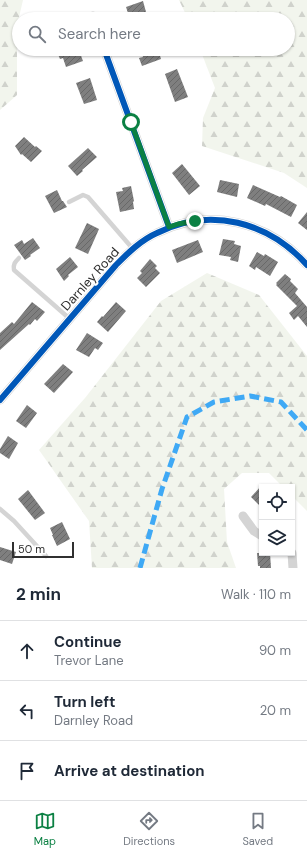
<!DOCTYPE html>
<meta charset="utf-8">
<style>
body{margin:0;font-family:"DM Sans",sans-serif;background:#f6f6f7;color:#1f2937}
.controls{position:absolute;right:12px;bottom:12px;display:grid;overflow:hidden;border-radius:0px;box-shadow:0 1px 3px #0004}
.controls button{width:36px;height:36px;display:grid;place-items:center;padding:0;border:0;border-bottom:1px solid #e0e1e3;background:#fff;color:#1f2937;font:20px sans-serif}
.scale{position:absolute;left:12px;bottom:10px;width:62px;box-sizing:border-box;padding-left:4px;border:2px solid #303030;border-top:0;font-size:11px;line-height:14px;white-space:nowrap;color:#303030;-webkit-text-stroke:3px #fff;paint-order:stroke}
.stop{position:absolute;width:12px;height:12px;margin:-9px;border:3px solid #0b8043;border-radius:50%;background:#fff}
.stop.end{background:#0b8043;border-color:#fff;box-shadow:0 1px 4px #0008}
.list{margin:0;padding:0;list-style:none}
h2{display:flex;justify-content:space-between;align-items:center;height:52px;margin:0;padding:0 16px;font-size:17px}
h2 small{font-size:13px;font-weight:400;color:#747a83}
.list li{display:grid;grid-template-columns:26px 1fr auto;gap:12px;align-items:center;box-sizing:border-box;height:60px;padding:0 16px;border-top:1px solid #e0e1e3}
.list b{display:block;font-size:15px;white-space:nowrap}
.list p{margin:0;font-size:13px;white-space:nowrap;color:#747a83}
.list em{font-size:13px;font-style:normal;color:#747a83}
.icon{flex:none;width:22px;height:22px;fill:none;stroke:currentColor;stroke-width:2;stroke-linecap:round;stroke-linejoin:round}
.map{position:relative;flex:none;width:307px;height:568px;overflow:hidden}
.search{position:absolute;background:#fff;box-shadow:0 1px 3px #0004;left:12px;right:12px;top:12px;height:44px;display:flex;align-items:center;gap:10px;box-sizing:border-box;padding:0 14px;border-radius:22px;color:#747a83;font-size:15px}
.sheet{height:232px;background:#fff}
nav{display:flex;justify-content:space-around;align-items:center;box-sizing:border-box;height:56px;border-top:1px solid #e0e1e3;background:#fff;font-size:11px;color:#747a83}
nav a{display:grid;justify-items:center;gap:2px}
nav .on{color:#0b8043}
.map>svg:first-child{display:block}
.forest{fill:url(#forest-firs)}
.building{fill:url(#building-hatch)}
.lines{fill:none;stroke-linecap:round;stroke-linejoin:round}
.lane{stroke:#d4d4d4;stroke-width:4.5}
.street{stroke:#d4d4d4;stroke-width:9}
.quiet{stroke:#3fa9f5;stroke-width:5;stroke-dasharray:10 5;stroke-linecap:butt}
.cycleway-casing{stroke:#fff;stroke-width:8}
.cycleway{stroke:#0057b8;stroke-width:6}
.route{stroke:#0b8043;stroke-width:5}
.labels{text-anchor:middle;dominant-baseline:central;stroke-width:4;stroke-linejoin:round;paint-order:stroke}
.street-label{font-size:13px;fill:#303030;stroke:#fff}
</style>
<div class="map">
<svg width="307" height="568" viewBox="0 0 307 568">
<defs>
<pattern id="forest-firs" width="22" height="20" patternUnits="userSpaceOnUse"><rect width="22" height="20" fill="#f2f5ed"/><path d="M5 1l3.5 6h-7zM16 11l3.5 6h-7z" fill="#d0d2cc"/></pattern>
<pattern id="building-hatch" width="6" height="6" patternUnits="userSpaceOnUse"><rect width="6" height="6" fill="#7f7f7f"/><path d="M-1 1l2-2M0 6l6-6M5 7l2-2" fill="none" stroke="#686868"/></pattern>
</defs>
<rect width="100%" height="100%" fill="#fff"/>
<!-- forest -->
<g class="forest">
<path d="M0,0H23L17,26V95L0,110Z"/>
<path d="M179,0H307V188L284,173L202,146L203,118L215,88L200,49H288V19H188Z"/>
<path d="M207,273L259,295L307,356V511L292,496V487H283L269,473H242L224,489L227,542L236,568H92L89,521L39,450L85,398L161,301Z"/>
</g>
<!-- building -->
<g class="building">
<path d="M143,1L146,12L143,13L145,19H130L126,7Z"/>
<path d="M61,49H73L75,55L80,53L83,61L66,67L63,58L60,59L57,52L61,51Z"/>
<path d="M141,49H158L161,59L142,66L139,58L143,57Z"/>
<path d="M177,69L188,97L175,102L165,74Z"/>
<path d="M90,78L97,100L84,104L76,83Z"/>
<path d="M24,137L35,147L36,146L42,151L31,162L22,154L21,155L15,146Z"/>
<path d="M88,148L97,157L82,170L83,171L77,176L68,166Z"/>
<path d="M182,164L200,186L189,195L172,173Z"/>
<path d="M220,180L239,184L237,197L217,192Z"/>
<path d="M253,185L280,197L281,196L297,205L291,217L266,204L265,206L247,198Z"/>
<path d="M131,186L134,201L133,202L134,209L120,212L116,192L123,191L122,188Z"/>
<path d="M57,190L62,201H63L67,207L54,213L45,196Z"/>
<path d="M307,212V230L298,223Z"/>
<path d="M87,223L99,229L88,254L75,248Z"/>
<path d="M33,238L40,248L30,255L31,256L25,260L14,245L22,240L24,244Z"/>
<path d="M223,239L235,241L234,244L241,246L238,262L230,260L231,257L219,255Z"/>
<path d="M198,240L203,252L177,263L172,250Z"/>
<path d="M257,252L264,256L265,254L278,262L270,276L256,267L255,270L249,266Z"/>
<path d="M70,257L78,267L68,275L69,276L64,281L56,269Z"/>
<path d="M150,259L157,266L155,268L160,273L146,287L137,278L142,273L140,271Z"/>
<path d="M285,274L291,279L290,281L298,289L295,293L307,307V327L298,316L294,320L289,313L297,306L276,285L277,284L276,283Z"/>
<path d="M32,302L45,312L37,321L35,319L30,325L29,324L0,350V333L12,322L14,324Z"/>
<path d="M116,302L126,311L108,332L97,322L102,316L103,317Z"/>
<path d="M87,333L103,343L98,350L95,348L89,357L76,350Z"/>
<path d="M63,364L73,372L54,393L44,384Z"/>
<path d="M27,405L37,413L26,428L16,421Z"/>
<path d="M8,436L18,443L9,459L0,453V449Z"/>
<path d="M262,485V508L251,497Z"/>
<path d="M28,490L45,513L35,520L18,499Z"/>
<path d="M62,522L70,539L57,546L52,535H53L50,528Z"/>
<path d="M0,547L16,552L12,564L0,560Z"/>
<path d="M257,553H270L271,568H260V566H258Z"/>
</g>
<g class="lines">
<!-- lane -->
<g class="lane">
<path d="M69,202L83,195L88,197L133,249"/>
<path d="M19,258C15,262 13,264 14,270L70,319"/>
<path d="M0,509L14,521L46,556"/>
</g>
<!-- street -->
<g class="street">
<path d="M93,16L94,19"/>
<path d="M104,49L169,227"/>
<path d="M0,400L116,265C128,253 141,240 157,233C210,206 269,222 307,265"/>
<path d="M243,516L254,531L262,536"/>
<path d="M292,553L293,568"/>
</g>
<!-- quiet -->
<path class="quiet" d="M140,568L162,489L187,417L214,402L250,396L281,402L307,430"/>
<defs>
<g id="cycleway">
<path d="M104,49L169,227"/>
<path d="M0,400L116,265C128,253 141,240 157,233C210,206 269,222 307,265"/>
</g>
</defs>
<!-- cycleway casing -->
<use href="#cycleway" class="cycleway-casing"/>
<!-- cycleway -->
<use href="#cycleway" class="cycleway"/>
</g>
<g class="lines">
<!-- route -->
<path class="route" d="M131,122L169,227L178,224L195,221"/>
</g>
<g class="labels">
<!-- street labels -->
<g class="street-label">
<text transform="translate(90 279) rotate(-48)">Darnley Road</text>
</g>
</g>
</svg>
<div class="controls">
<button><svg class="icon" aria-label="locate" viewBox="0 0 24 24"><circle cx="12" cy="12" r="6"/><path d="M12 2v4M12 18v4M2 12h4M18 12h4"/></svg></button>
<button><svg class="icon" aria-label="layers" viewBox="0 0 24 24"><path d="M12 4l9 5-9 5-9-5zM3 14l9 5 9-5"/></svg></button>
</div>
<div class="scale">50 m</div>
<div class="stop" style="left:131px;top:122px"></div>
<div class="stop end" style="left:195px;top:221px"></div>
<div class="search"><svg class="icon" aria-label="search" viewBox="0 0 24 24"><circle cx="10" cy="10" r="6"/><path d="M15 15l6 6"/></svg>Search here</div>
</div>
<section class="sheet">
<h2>2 min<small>Walk · 110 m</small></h2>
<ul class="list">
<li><svg class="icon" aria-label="ahead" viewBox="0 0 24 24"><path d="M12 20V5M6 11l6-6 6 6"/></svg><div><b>Continue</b><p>Trevor Lane</p></div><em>90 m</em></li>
<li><svg class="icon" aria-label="left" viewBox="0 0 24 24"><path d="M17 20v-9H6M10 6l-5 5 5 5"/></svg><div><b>Turn left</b><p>Darnley Road</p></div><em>20 m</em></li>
<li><svg class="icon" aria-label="arrive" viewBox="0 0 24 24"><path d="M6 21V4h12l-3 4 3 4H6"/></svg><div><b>Arrive at destination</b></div></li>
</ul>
</section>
<nav>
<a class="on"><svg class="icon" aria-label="map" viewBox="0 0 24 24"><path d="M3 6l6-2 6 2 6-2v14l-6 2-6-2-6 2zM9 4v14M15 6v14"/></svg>Map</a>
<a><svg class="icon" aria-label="directions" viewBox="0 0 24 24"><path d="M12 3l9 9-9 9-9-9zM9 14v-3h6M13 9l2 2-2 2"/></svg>Directions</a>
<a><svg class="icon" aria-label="saved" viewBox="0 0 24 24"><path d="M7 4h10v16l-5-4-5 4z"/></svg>Saved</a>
</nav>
